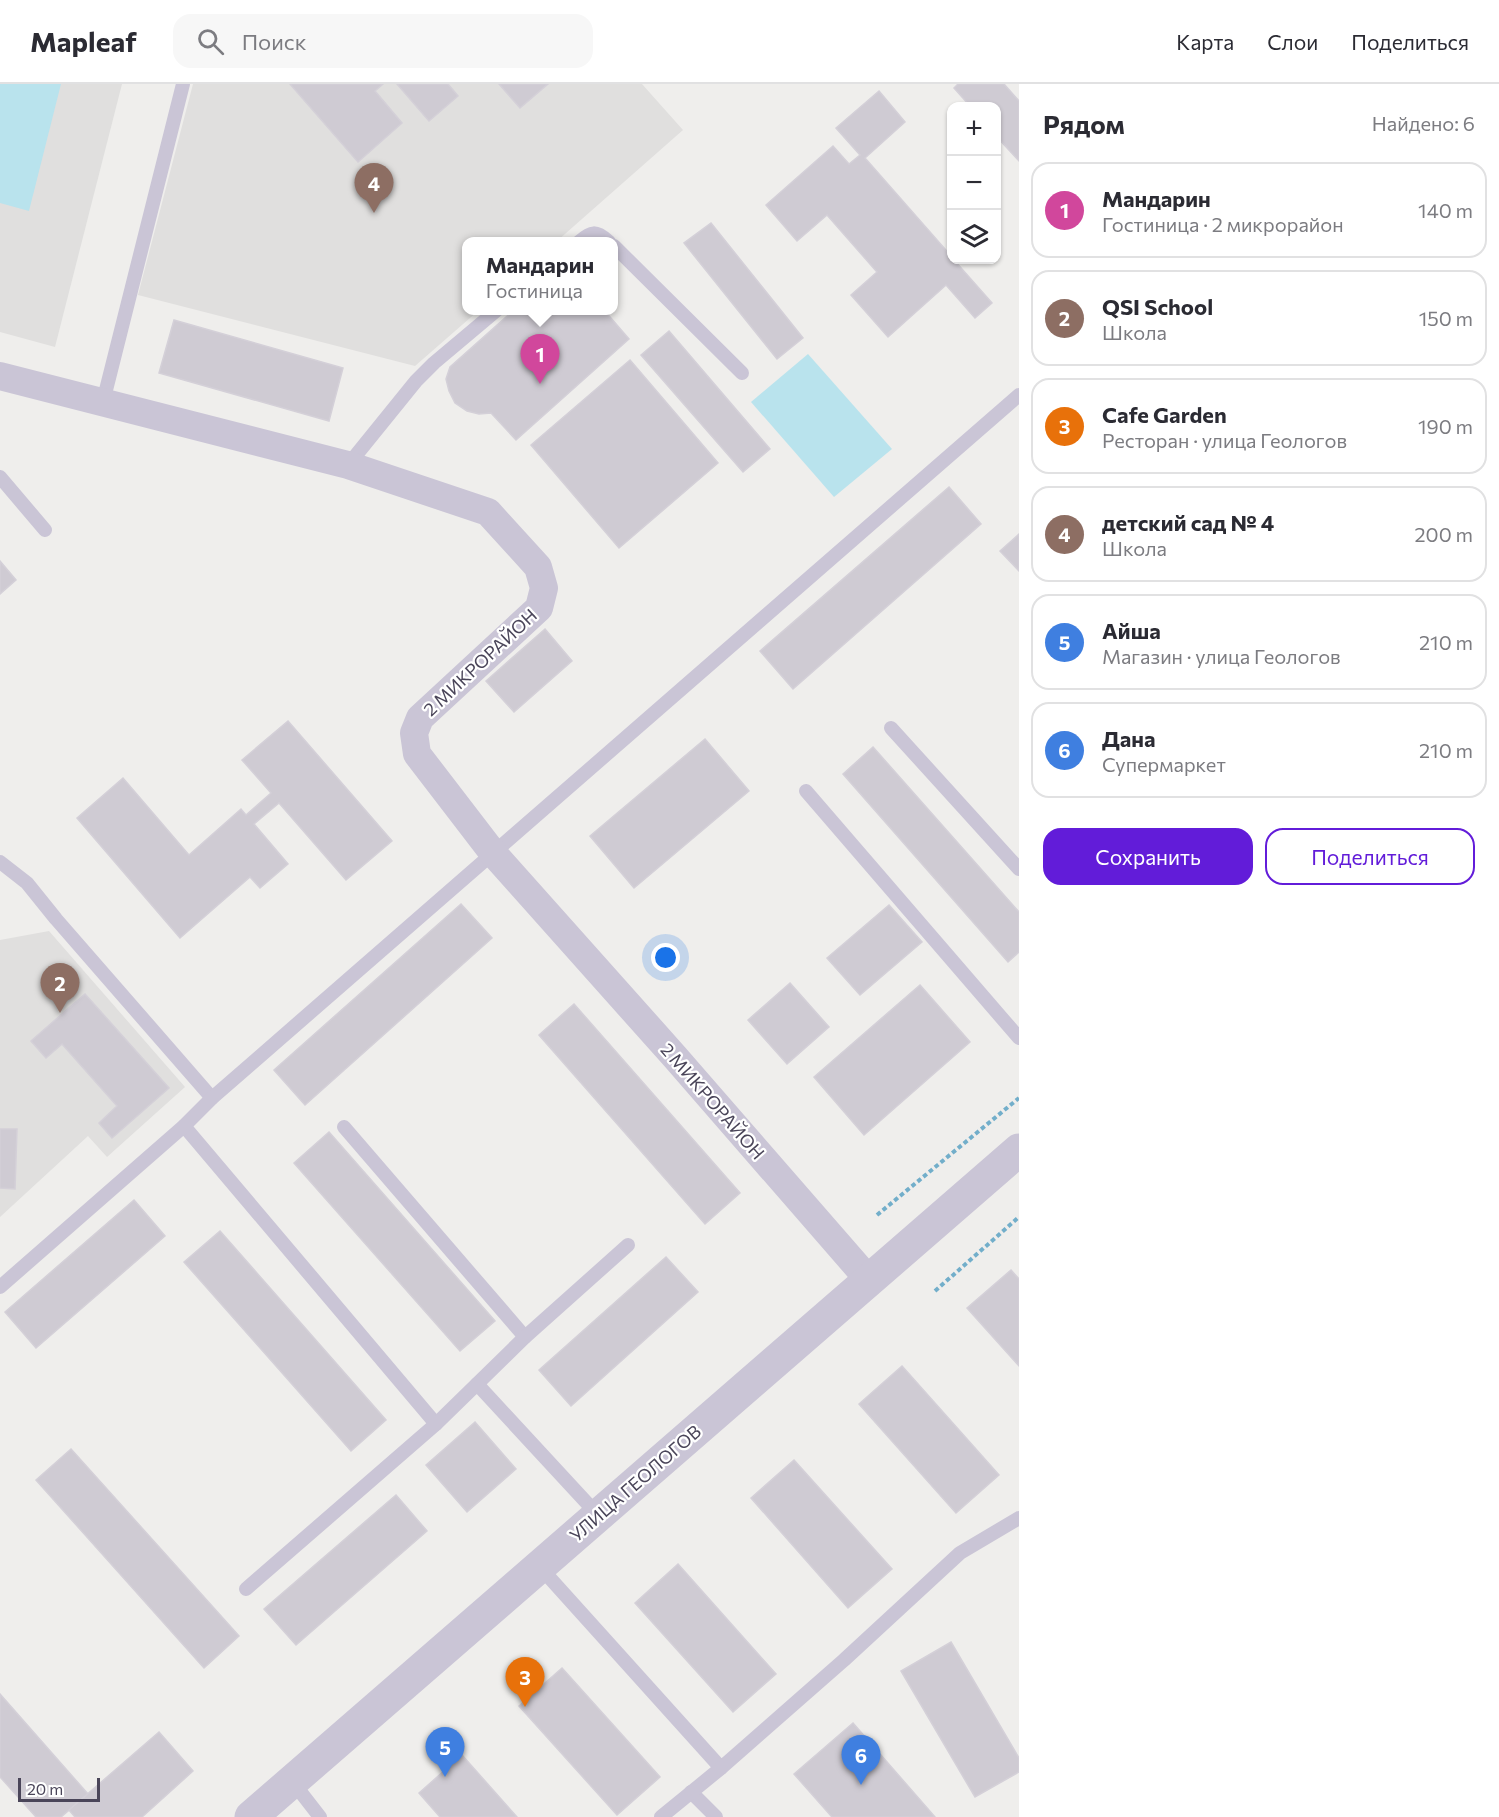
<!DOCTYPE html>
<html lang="ru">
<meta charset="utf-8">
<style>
body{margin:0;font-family:Commissioner,sans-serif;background:#f7f7f7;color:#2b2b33}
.controls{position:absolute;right:18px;top:18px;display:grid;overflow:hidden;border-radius:12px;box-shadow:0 2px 4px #0004}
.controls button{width:54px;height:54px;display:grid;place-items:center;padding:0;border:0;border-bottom:2px solid #e1e1e2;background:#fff;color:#2b2b33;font:30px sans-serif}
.scale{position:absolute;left:18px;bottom:15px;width:82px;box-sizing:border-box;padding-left:6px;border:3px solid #4a4559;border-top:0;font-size:16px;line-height:21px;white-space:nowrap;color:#4a4559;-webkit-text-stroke:4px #fff;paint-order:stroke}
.you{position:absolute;left:666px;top:874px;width:21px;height:21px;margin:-15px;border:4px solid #fff;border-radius:50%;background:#1a73e8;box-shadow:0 0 0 9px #1a73e833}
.badge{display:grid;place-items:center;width:39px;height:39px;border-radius:50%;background:#621cd9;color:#fff;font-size:20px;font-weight:700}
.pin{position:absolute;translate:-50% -50px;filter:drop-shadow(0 2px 3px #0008)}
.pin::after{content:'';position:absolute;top:32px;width:21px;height:18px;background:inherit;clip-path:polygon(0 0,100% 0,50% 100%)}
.popup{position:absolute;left:462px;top:153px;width:156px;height:78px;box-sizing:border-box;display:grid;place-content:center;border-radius:12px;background:#fff;filter:drop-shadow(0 2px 4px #0005);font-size:20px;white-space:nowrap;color:#7c7c81}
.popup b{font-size:22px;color:#2b2b33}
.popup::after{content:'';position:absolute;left:50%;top:100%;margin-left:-12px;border:12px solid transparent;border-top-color:#fff}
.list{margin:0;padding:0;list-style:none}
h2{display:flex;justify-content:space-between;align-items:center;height:78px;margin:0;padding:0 24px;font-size:26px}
h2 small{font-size:20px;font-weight:400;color:#7c7c81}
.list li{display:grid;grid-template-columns:39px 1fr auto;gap:18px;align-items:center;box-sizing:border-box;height:96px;margin:0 12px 12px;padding:0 12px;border:2px solid #e1e1e2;border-radius:18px}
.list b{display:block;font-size:22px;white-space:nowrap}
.list p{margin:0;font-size:20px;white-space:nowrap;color:#7c7c81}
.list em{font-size:20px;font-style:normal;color:#7c7c81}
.actions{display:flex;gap:12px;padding:18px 24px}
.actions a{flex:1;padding:14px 0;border:2px solid #621cd9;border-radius:18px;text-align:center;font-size:21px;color:#621cd9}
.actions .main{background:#621cd9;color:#fff}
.icon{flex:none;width:33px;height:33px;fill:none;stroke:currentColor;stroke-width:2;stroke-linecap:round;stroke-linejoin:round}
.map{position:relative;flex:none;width:1019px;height:1733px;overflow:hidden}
header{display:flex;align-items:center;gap:36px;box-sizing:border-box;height:84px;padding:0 30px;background:#fff;border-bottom:2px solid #e1e1e2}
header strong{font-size:28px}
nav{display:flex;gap:33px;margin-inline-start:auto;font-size:21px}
.search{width:420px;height:54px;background:#f7f7f7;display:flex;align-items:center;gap:15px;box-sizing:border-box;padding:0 21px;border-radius:18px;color:#7c7c81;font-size:22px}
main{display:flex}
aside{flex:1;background:#fff}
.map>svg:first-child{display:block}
.education{fill:#e0dfde}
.green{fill:#b9e3ed}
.building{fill:#cfcbd3;stroke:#d4d0d8;stroke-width:1.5}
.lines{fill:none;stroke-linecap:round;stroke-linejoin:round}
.path{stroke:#72aeca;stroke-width:4;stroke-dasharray:4.5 3;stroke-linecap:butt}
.service{stroke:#cac5d6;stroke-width:14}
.minor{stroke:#cac5d6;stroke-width:28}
.tertiary{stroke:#cac5d6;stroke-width:33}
.labels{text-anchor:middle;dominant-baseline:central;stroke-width:4.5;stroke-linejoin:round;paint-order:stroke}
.street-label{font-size:18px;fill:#4a4559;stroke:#fff}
</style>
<header>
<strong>Mapleaf</strong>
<div class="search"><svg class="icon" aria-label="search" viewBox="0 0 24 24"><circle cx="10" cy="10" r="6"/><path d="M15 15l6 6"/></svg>Поиск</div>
<nav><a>Карта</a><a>Слои</a><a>Поделиться</a></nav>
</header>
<main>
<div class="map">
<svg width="1019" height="1733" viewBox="0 0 1019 1733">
<rect width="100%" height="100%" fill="#efeeec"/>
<!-- education -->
<g class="education">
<path d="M0,0H122L55,263L0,248Z"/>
<path d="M193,0H642L683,46L557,157L466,158V226L478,227L415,282L138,211Z"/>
<path d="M49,847L185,1003L107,1073L88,1052L0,1133V856Z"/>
</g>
<!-- green -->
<g class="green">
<path d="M0,0H61L29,127L0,119Z"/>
<path d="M808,270L892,365L834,413L751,318Z"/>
</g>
<!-- building -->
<g class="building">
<path d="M290,0H383L375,7L402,39L358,78Z"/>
<path d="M397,0H448L458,12L429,37Z"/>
<path d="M499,0H548L520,24Z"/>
<path d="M958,0H1004L1019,17V77L996,52V22H970L954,4Z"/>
<path d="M879,7L905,38L865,74L952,173V176H954L992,219L975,234L946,201L888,253L851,211L877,188L827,131L797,157L766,121L833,62L849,80L860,71L836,44Z"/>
<path d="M711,139L803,254L777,275L684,159Z"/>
<path d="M514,226H604L629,255L516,356L491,329L479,330L467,327L455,319L449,307L446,295L450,283Z"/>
<path d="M174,236L343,284L329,337L159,289Z"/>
<path d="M669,247L770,365L743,388L641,271Z"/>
<path d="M630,276L718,379L619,464L531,361Z"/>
<path d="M949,403L981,440L793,605L760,567Z"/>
<path d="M1019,450V487L1000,467Z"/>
<path d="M0,477L16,496L0,510Z"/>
<path d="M545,545L572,577L514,628L486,597Z"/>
<path d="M288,637L392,757L346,796L279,719L254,740L288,780L260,804L250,793L180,854L77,734L123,694L189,771L241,725L246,731L271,709L242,676Z"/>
<path d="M705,655L749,707L634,804L590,752Z"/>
<path d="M873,663L1019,828V868L1008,878L843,690Z"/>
<path d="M461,820L492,854L305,1021L274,986Z"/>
<path d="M889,821L922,858L860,911L827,874Z"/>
<path d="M790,899L829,943L787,980L748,936Z"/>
<path d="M920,901L970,958L864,1051L814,993Z"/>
<path d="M85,910L169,1004L112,1054L99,1039L117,1022L62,960L46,974L31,957Z"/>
<path d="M574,920L740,1109L705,1140L539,951Z"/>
<path d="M0,1045H17L15,1105L0,1104Z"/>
<path d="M329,1048L495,1237L460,1267L294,1079Z"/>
<path d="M134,1116L165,1152L36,1264L5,1228Z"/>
<path d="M220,1147L386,1336L351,1367L184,1178Z"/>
<path d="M666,1173L698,1208L571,1322L539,1286Z"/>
<path d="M1011,1186L1019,1195V1282L967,1224Z"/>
<path d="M902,1282L999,1391L956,1429L859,1320Z"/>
<path d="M475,1338L516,1385L467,1428L426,1381Z"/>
<path d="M71,1365L239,1552L204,1584L36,1396Z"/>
<path d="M794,1376L892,1485L848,1524L751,1414Z"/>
<path d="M396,1411L427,1447L296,1561L264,1525Z"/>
<path d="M678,1480L776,1590L733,1628L635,1519Z"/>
<path d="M951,1558L1019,1674V1688L975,1713L901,1587Z"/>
<path d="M562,1584L660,1693L617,1731L519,1622Z"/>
<path d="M0,1610L88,1710L61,1733H36L0,1693Z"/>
<path d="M853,1639L935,1733H832L794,1690Z"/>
<path d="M159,1648L193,1687L142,1733H75L69,1726Z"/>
<path d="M462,1671L517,1733H440L419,1709Z"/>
</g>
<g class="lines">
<!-- path -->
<g class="path">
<path d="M877,1131L1019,1014"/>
<path d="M935,1207L1019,1133"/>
</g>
<!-- service -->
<g class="service">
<path d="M579,158C591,147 596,146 609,158"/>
<path d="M614,162L742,289"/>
<path d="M103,318L183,0"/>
<path d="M348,381L416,297L434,279L497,226"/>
<path d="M0,393L45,446"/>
<path d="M891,644L1019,785"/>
<path d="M806,707L1019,954"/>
<path d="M0,778L27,799L56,835L212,1014"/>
<path d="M184,1042L436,1340"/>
<path d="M344,1043L525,1253"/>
<path d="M0,1203L184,1042L212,1014L1019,311"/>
<path d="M477,1300L525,1253L628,1161"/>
<path d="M539,1482L721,1684L844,1576L960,1469L1019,1434"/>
<path d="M246,1505L436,1340L477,1300L598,1431"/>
<path d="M292,1697L320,1733"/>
<path d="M691,1708L716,1733"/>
<path d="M661,1733L721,1684"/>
</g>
<!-- minor -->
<path class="minor" d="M0,292L348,381L488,428L538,483L544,504L539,524L420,634L414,649L417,670L493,769L675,973L869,1196"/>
<!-- tertiary -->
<path class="tertiary" d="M251,1733L1019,1066"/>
</g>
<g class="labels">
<!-- street labels -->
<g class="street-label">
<text transform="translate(480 578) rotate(-43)">2 МИКРОРАЙОН</text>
<text transform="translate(713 1017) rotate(49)">2 МИКРОРАЙОН</text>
<text transform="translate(635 1399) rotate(-41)">УЛИЦА ГЕОЛОГОВ</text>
</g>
</g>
</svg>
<div class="controls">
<button>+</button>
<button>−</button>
<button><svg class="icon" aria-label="layers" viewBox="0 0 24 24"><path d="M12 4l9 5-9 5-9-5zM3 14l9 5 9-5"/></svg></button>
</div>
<div class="scale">20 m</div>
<div class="you"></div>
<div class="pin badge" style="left:540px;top:300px;background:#d1479c">1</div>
<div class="popup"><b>Мандарин</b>Гостиница</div>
<div class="pin badge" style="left:60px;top:929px;background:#8d6e63">2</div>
<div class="pin badge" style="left:525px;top:1623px;background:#e8710a">3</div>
<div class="pin badge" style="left:374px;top:129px;background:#8d6e63">4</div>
<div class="pin badge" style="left:445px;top:1693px;background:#3f7fe0">5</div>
<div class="pin badge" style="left:861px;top:1701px;background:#3f7fe0">6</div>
</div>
<aside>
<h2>Рядом<small>Найдено: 6</small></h2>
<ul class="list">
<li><span class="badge" style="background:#d1479c">1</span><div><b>Мандарин</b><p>Гостиница · 2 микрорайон</p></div><em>140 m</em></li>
<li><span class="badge" style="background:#8d6e63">2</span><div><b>QSI School</b><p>Школа</p></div><em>150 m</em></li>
<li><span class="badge" style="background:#e8710a">3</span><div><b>Cafe Garden</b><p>Ресторан · улица Геологов</p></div><em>190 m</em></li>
<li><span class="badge" style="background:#8d6e63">4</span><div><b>детский сад № 4</b><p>Школа</p></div><em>200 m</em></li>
<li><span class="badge" style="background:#3f7fe0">5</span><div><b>Айша</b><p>Магазин · улица Геологов</p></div><em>210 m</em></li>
<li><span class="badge" style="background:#3f7fe0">6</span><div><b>Дана</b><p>Супермаркет</p></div><em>210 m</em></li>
</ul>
<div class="actions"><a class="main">Сохранить</a><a>Поделиться</a></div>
</aside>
</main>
